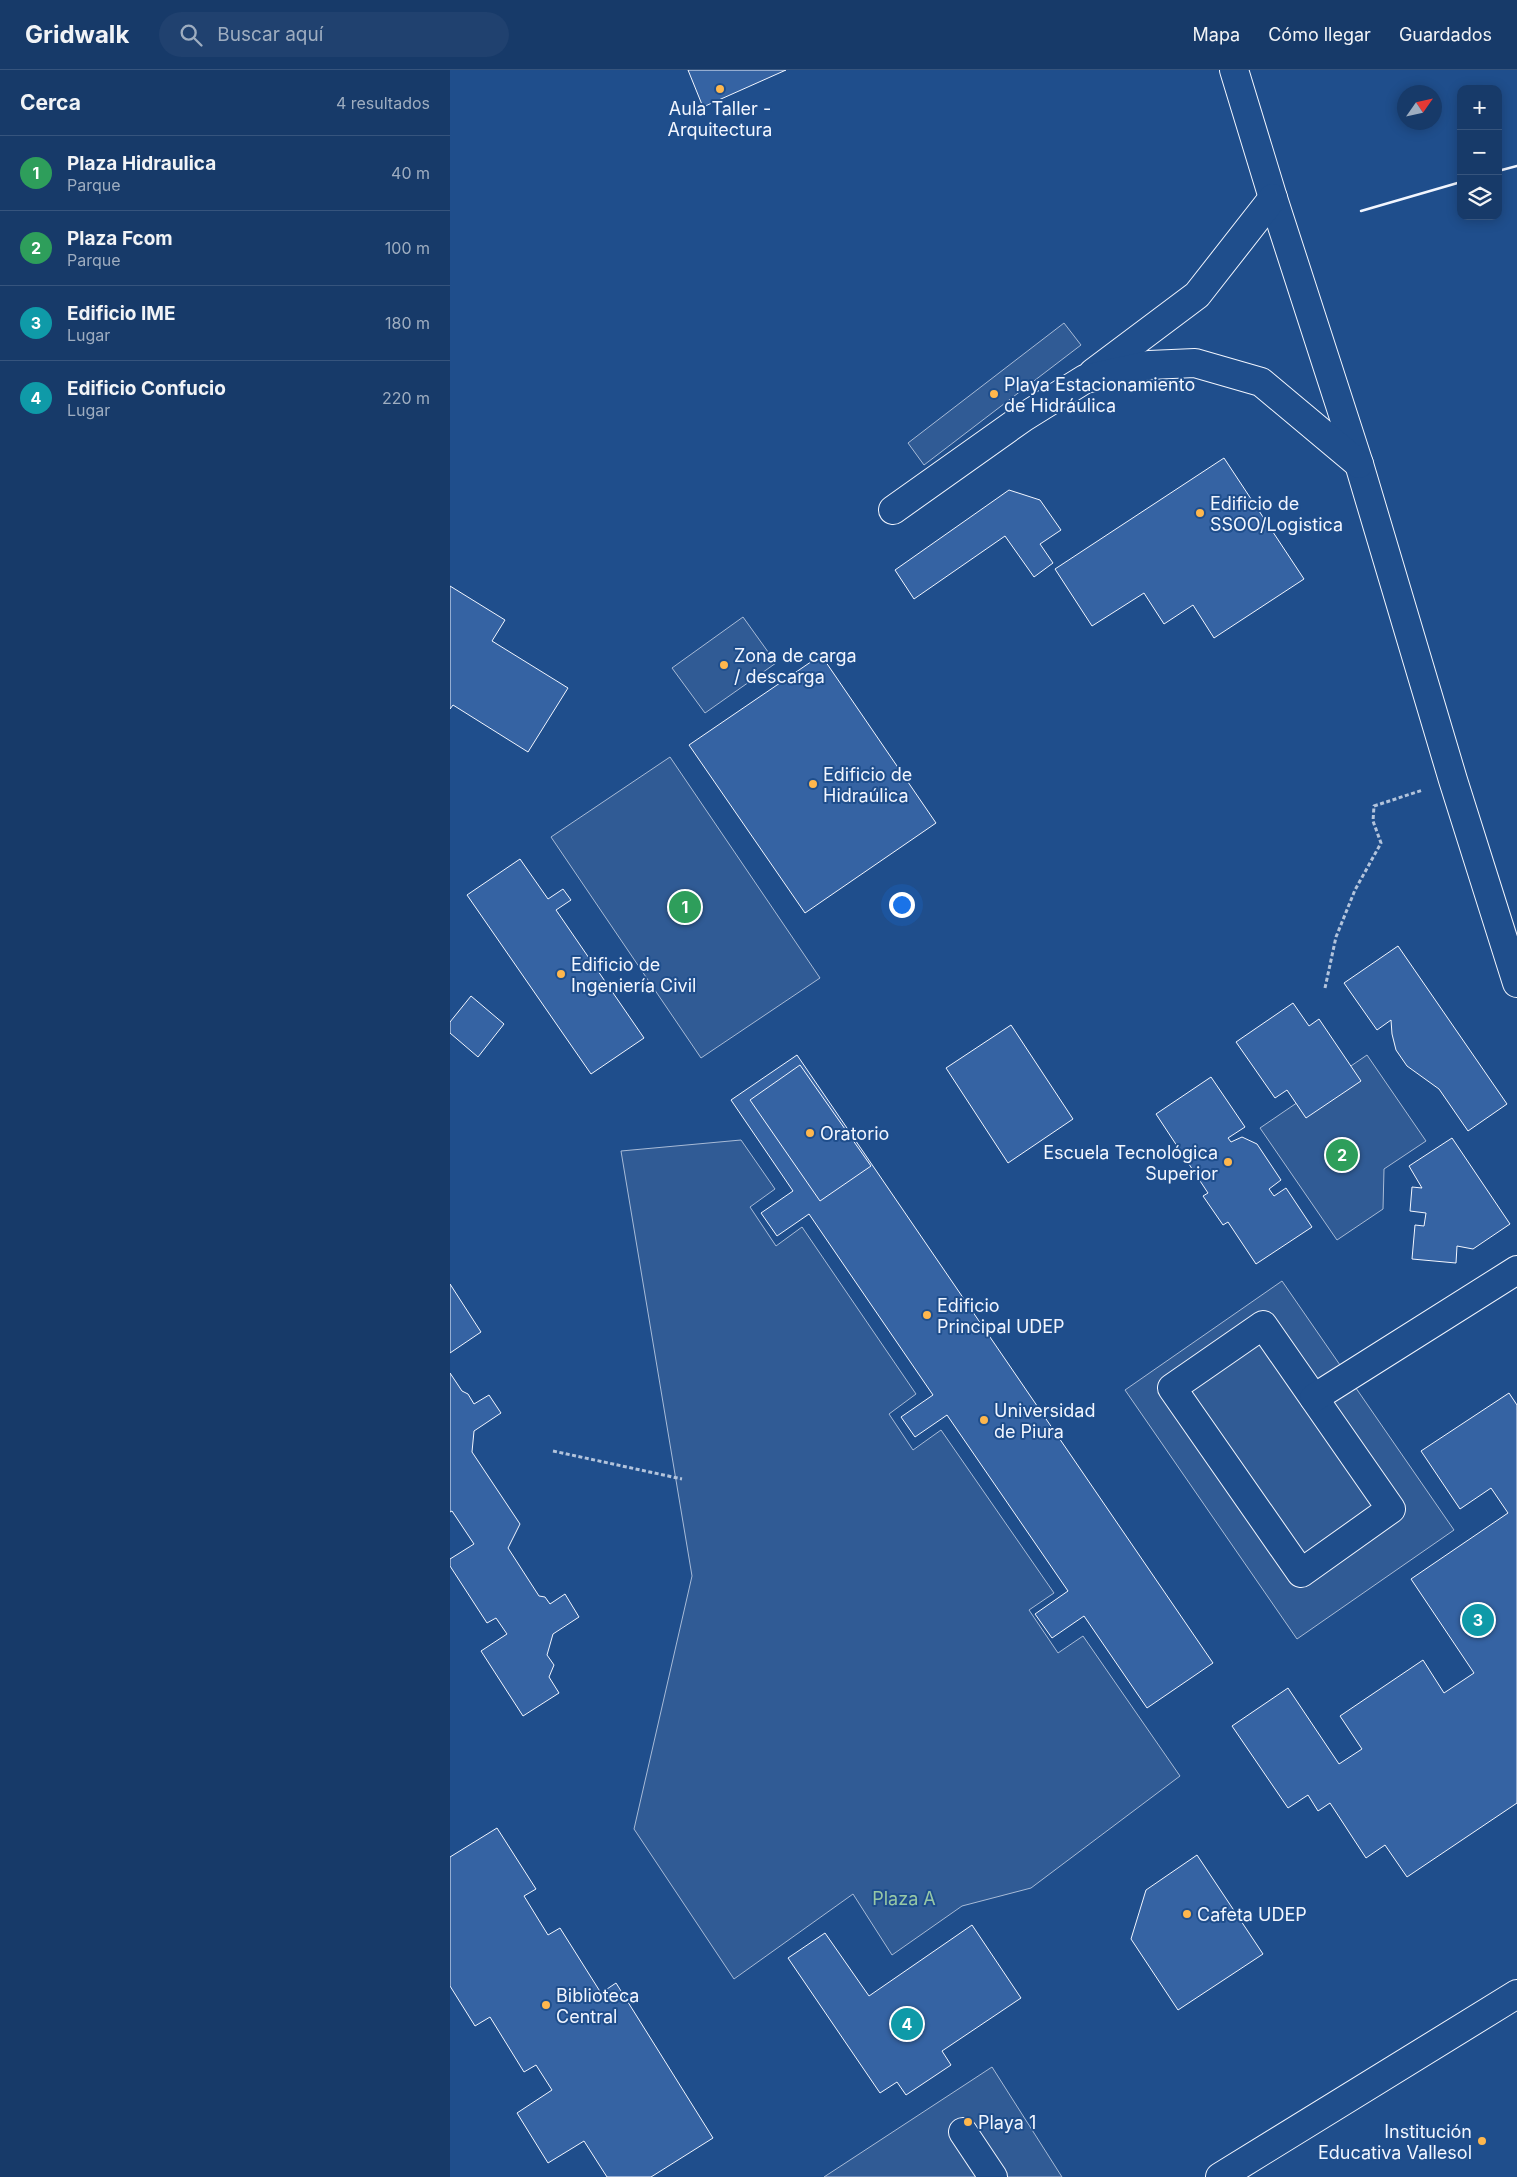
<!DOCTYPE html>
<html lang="es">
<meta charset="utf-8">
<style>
body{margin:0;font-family:Inter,sans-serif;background:#20416f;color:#f1f3f6}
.controls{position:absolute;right:15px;top:15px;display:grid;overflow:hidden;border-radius:10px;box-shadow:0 2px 12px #0003}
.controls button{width:45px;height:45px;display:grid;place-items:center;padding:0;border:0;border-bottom:1px solid #36547d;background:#173a69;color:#f1f3f6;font:25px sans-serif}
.compass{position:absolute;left:947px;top:15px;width:45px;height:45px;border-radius:50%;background:#173a69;box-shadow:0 2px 12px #0003;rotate:56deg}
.you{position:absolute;left:451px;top:834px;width:18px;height:18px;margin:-12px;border:4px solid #fff;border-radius:50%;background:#1a73e8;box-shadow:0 0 0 8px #1a73e833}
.badge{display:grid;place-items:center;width:32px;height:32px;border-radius:50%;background:#ffb74d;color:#fff;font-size:16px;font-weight:700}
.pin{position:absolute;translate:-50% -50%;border:2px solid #fff;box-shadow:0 1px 5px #0006}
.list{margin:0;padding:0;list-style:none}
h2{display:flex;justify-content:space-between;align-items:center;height:65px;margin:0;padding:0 20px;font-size:21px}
h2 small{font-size:16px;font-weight:400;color:#9eadc0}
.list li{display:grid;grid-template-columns:32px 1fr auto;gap:15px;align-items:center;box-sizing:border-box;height:75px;padding:0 20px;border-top:1px solid #36547d}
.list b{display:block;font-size:19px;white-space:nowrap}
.list p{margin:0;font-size:16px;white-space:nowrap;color:#9eadc0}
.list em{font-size:16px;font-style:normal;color:#9eadc0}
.icon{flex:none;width:28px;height:28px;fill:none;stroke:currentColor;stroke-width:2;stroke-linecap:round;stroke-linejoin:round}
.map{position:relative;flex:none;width:1067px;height:2107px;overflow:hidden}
header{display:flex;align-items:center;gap:30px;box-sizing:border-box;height:70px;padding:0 25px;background:#173a69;border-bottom:1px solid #36547d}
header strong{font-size:24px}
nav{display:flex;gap:28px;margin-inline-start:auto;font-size:18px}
.search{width:350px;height:45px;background:#20416f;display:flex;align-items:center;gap:12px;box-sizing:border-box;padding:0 18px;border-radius:28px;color:#9eadc0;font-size:19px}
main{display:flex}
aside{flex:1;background:#173a69}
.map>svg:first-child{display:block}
.built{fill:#305b95;stroke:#a8bbd7}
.building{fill:#3563a3;stroke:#f2f6ff}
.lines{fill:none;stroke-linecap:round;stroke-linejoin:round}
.minor-casing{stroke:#f2f6ff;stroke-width:30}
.path{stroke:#b3c4dc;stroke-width:3;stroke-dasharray:4 2.5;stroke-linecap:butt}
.minor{stroke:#1f4e8c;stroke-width:28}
.wall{stroke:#f2f6ff;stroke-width:2.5}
.poi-dot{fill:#ffb74d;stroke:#1f4e8c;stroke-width:2}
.labels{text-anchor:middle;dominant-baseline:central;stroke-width:4;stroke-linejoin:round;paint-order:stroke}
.poi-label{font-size:18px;fill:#f2f6ff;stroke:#1f4e8c;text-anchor:start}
.park-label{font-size:18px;fill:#97c8a6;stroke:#1f4e8c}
</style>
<header>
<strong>Gridwalk</strong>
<div class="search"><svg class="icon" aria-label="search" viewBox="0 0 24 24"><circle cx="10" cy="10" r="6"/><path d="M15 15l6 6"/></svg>Buscar aquí</div>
<nav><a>Mapa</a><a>Cómo llegar</a><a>Guardados</a></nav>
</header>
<main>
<aside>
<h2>Cerca<small>4 resultados</small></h2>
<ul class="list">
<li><span class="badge" style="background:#2e9e5b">1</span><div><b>Plaza Hidraulica</b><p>Parque</p></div><em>40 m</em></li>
<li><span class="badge" style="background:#2e9e5b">2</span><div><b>Plaza Fcom</b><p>Parque</p></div><em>100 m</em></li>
<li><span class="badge" style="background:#0f9aa8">3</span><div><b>Edificio IME</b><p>Lugar</p></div><em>180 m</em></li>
<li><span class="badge" style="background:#0f9aa8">4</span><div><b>Edificio Confucio</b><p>Lugar</p></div><em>220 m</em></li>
</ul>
</aside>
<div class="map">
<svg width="1067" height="2107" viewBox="0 0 1067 2107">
<rect width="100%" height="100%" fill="#1f4e8c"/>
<!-- built -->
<g class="built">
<path d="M614,253L631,275L474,395L458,373Z"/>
<path d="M293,547L326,593L255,643L222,598Z"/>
<path d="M220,687L370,908L251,988L101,767Z"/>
<path d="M917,985L976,1071L934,1099L933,1139L887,1170L810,1058Z"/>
<path d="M291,1070L325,1119L300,1137L326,1176L352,1157L466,1324L439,1344L463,1380L491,1360L604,1523L579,1540L608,1583L633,1566L730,1706L581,1818L512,1836L442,1885L403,1824L284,1909L184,1759L242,1506L171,1081Z"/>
<path d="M832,1211L1004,1460L847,1569L675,1320Z"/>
<path d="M542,1997L612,2107H374Z"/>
</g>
<!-- building -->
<g class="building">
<path d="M238,0H336L253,37Z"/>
<path d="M774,388L854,509L764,568L743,535L714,554L694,523L642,556L605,499Z"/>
<path d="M559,420L590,430L611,460L590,474L603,493L584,507L555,466L464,529L445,500Z"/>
<path d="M0,516L55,550L42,571L118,618L78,682L3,635L0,639Z"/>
<path d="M371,585L486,753L355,843L239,675Z"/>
<path d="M70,789L98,829L113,819L121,830L106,840L194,968L141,1004L17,825Z"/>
<path d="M948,876L1057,1034L1018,1061L989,1019L957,996L946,980L942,964L941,950L927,960L894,913Z"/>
<path d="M21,926L54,954L28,987L0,963V952Z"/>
<path d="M843,933L859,956L869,949L911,1011L856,1048L837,1020L825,1028L786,972Z"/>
<path d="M561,955L623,1049L558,1093L496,998Z"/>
<path d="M347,985L763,1593L697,1638L634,1546L602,1568L585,1544L618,1521L497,1345L465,1367L451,1347L483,1325L359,1144L327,1166L311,1143L343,1121L281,1030Z"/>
<path d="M350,995L421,1096L370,1131L300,1030Z"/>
<path d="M761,1007L795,1057L778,1068L781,1072L792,1067L807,1074L831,1110L819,1119L824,1126L836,1118L862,1157L806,1194L778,1152L773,1155L753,1126L758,1123L706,1044Z"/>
<path d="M1002,1068L1060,1154L1023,1179L1007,1176L1006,1193L962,1189L965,1155L974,1156L976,1143L960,1141L962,1117L972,1118L959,1096Z"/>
<path d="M0,1214L31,1262L0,1283Z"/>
<path d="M0,1303L12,1321L18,1324L24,1334L39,1325L51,1343L24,1361L22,1382L70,1454L58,1478L89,1526L95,1527L100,1534L115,1524L129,1547L103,1564L97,1585L104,1595L99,1607L109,1623L73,1646L31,1581L57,1564L46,1548L37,1553L0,1496V1489L24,1474L2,1441L0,1442Z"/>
<path d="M1059,1323L1067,1335V1733L957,1807L935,1775L916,1788L880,1733L868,1741L858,1725L838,1738L782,1656L838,1618L889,1694L912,1679L890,1646L973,1590L994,1623L1024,1603L961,1509L1058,1443L1041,1418L1010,1439L971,1381Z"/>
<path d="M47,1758L86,1819L74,1826L98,1865L110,1858L151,1923L166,1913L263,2068L201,2107H157L134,2071L98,2093L67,2043L102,2020L86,1995L74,2002L40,1947L25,1956L0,1916V1787Z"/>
<path d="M747,1785L813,1884L728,1940L681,1869L696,1820Z"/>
<path d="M522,1855L571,1928L492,1981L501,1995L456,2025L447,2012L430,2023L338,1888L375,1863L419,1926Z"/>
</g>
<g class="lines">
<defs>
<g id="minor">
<path d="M784,0L823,128L909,394L1003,710L1067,913"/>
<path d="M643,303L747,225L823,128"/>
<path d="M443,440L574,347L635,309L699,295L745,293L811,312L909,394"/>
<path d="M813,1255L941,1439L851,1503L722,1318Z"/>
<path d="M864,1328L1067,1200"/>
<path d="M513,2062L543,2107"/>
<path d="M770,2107L1067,1924"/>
</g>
</defs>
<!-- minor casing -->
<use href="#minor" class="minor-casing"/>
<!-- path -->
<g class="path">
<path d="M875,918L886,867L905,820L931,773L923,751L924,736L973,720"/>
<path d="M103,1381L232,1409"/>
</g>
<!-- minor -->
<use href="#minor" class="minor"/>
<!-- wall -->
<g class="wall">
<path d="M1048,101L1067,96"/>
<path d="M911,141L1011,112"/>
</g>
</g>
<!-- markers -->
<g class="poi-dot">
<circle cx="270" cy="19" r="5"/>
<circle cx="544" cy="324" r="5"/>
<circle cx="750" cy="443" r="5"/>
<circle cx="274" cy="595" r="5"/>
<circle cx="363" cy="714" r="5"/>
<circle cx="111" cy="904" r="5"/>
<circle cx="360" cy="1063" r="5"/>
<circle cx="778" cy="1092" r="5"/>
<circle cx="477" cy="1245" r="5"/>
<circle cx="534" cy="1350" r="5"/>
<circle cx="737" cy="1844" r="5"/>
<circle cx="96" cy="1935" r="5"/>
<circle cx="518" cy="2052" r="5"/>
<circle cx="1032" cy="2071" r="5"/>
</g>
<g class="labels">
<!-- poi labels -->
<g class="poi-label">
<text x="270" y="38" text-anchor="middle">Aula Taller -<tspan x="270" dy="21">Arquitectura</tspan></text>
<text x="554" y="314">Playa Estacionamiento<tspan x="554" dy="21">de Hidráulica</tspan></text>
<text x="760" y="433">Edificio de<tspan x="760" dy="21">SSOO/Logistica</tspan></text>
<text x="284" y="585">Zona de carga<tspan x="284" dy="21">/ descarga</tspan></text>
<text x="373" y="704">Edificio de<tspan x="373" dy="21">Hidraúlica</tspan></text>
<text x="121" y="894">Edificio de<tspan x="121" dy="21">Ingeniería Civil</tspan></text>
<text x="370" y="1063">Oratorio</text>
<text x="768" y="1082" text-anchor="end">Escuela Tecnológica<tspan x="768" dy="21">Superior</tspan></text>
<text x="487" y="1235">Edificio<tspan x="487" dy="21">Principal UDEP</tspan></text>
<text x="544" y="1340">Universidad<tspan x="544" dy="21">de Piura</tspan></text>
<text x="747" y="1844">Cafeta UDEP</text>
<text x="106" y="1925">Biblioteca<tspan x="106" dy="21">Central</tspan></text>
<text x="528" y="2052">Playa 1</text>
<text x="1022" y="2061" text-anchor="end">Institución<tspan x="1022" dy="21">Educativa Vallesol</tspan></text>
</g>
<!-- park labels -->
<g class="park-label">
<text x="454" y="1828">Plaza A</text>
</g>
</g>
</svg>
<div class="controls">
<button>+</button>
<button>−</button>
<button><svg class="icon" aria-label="layers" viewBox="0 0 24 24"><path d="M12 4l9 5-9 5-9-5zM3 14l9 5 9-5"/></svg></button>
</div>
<svg class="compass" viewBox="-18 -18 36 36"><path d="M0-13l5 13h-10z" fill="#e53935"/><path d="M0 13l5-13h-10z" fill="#9eadc0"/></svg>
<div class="you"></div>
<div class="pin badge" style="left:235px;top:837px;background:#2e9e5b">1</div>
<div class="pin badge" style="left:892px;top:1085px;background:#2e9e5b">2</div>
<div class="pin badge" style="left:1028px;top:1550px;background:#0f9aa8">3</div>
<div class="pin badge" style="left:457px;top:1954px;background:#0f9aa8">4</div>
</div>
</main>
